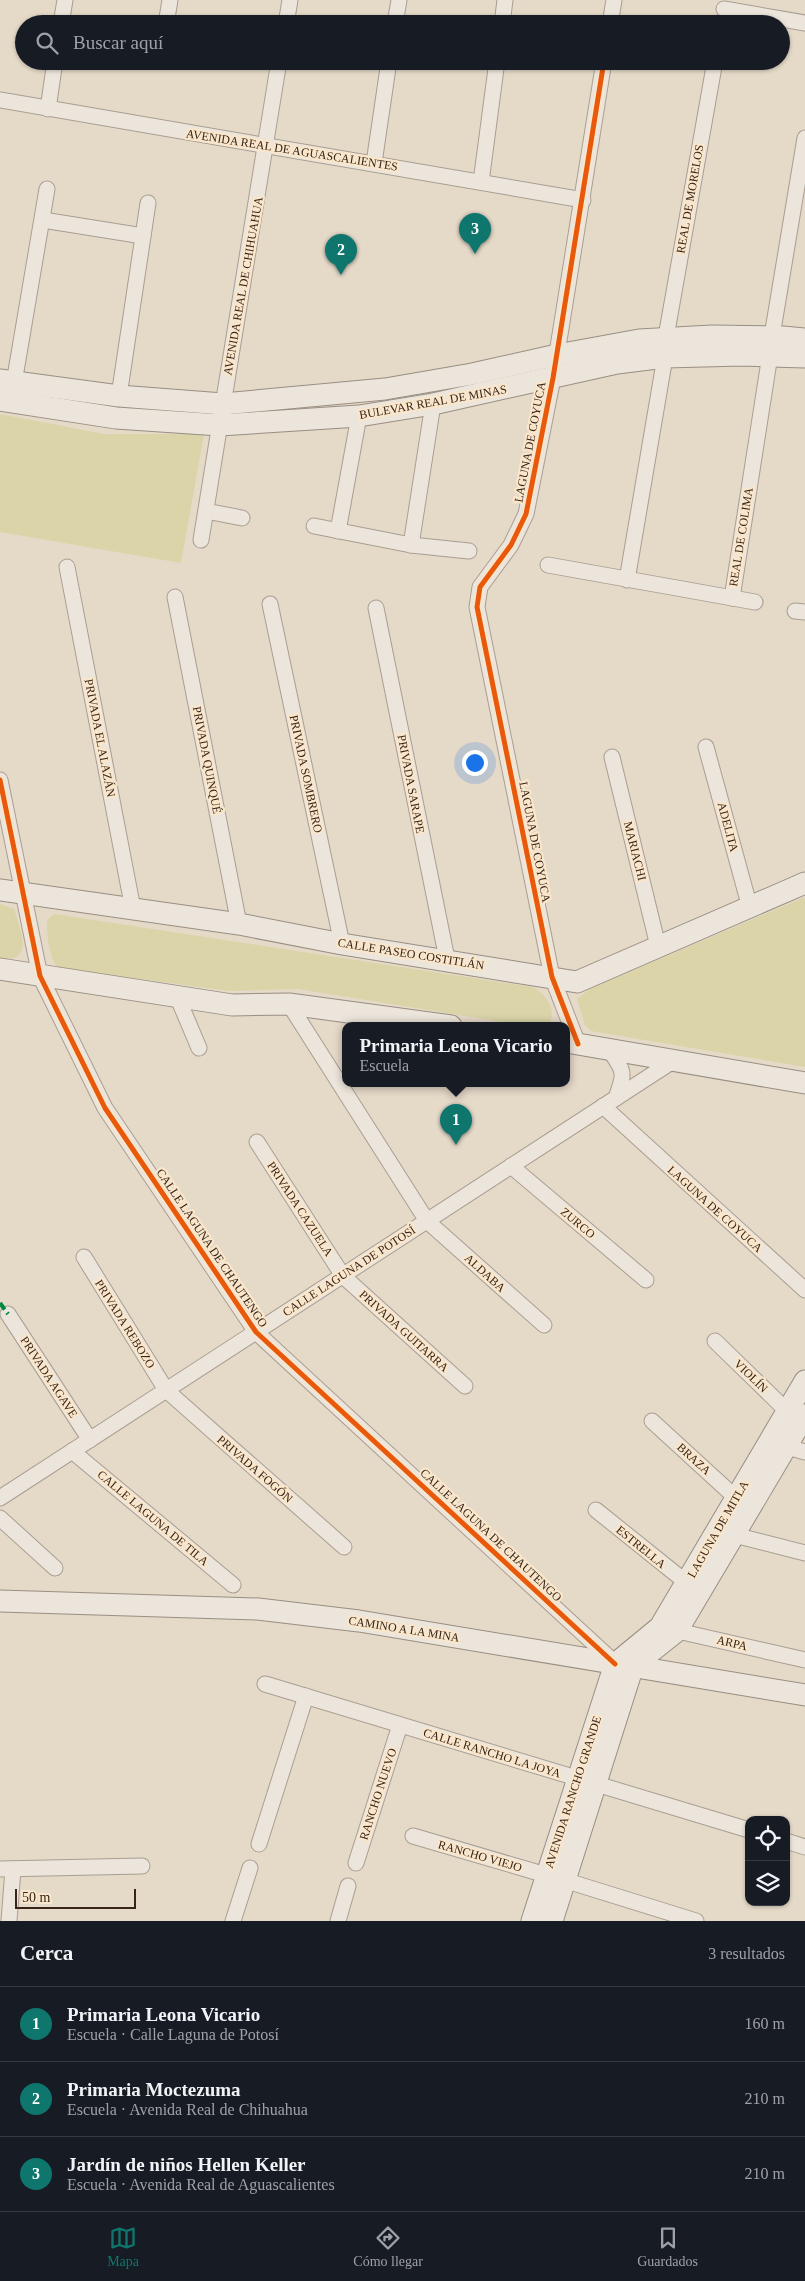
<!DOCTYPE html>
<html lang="es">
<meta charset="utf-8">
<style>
body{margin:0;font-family:Georgia,serif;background:#20242c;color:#f1f3f6}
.controls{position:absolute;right:15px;bottom:15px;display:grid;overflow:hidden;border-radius:10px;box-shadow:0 1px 4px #0004}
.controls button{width:45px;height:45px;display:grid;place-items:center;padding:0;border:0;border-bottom:1px solid #363941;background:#171b24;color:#f1f3f6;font:25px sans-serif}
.scale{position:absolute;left:15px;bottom:12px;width:121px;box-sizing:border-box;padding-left:5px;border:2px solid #38251a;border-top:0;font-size:14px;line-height:18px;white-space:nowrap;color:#38251a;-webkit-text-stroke:4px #f9e6cb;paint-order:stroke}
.you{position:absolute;left:474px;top:762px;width:18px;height:18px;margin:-12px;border:4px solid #fff;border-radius:50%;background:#1a73e8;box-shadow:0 0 0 8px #1a73e833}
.badge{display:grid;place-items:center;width:32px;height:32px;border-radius:50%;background:#0f766e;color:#fff;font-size:16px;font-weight:700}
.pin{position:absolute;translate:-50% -41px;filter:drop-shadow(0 1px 2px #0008)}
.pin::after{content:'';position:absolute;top:26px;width:18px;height:15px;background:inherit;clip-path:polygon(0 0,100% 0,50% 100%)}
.popup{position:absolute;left:342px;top:1022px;width:228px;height:65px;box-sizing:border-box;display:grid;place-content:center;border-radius:10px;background:#171b24;filter:drop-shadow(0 1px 4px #0005);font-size:16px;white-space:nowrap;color:#9ea1a6}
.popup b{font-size:19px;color:#f1f3f6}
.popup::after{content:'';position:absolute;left:50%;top:100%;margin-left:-10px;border:10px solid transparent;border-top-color:#171b24}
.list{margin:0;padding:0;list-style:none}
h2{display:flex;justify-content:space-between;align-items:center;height:65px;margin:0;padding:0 20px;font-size:21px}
h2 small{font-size:16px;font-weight:400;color:#9ea1a6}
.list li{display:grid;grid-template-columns:32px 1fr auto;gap:15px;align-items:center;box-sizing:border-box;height:75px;padding:0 20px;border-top:1px solid #363941}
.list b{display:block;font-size:19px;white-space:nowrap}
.list p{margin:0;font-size:16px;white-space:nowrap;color:#9ea1a6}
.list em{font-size:16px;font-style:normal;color:#9ea1a6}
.icon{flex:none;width:28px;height:28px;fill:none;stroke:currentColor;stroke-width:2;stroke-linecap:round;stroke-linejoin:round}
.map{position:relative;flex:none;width:805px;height:1921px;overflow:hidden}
.search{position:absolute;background:#171b24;box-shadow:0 1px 4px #0004;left:15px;right:15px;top:15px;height:55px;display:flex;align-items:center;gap:12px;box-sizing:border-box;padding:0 18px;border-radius:28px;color:#9ea1a6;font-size:19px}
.sheet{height:290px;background:#171b24}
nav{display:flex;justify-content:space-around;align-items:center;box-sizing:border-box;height:70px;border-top:1px solid #363941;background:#171b24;font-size:14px;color:#9ea1a6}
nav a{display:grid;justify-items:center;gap:2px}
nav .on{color:#0f766e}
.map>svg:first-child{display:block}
.green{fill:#dad4a8}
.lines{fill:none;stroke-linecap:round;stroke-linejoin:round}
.street-casing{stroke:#aa9e92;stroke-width:17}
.secondary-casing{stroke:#998e82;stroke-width:23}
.street{stroke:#ece5db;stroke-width:15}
.secondary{stroke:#ece5db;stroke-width:21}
.quiet{stroke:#00873e;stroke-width:4;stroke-dasharray:8 4;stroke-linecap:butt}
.cycleway-casing{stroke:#f9e6cb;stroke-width:8}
.cycleway{stroke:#e8590c;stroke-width:5}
.labels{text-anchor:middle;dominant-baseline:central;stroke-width:4.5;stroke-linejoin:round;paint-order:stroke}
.street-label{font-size:12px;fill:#38251a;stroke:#f9e6cb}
</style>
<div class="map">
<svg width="805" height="1921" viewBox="0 0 805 1921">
<rect width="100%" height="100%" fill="#e5d9c8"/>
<!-- green -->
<g class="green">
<path d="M0,414L104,434H204L181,563L0,532Z"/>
<path d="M805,897V1067L591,1031L585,1025L577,999L590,989Z"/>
<path d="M0,904L14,909C20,929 36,964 0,958Z"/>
<path d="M54,914L532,987C547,993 558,1012 548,1026H527L298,989L230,991L59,968C48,958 47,934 47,920Z"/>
</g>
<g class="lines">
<defs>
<g id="street">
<path d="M724,9L805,23"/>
<path d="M61,24L65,0"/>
<path d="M166,24L170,0"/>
<path d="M286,24L290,0"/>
<path d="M395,24L399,0"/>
<path d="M502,24L505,0"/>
<path d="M610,24L614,0"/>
<path d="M0,100L583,200"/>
<path d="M48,109L55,61"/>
<path d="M374,163L389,61"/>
<path d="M481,182L497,61"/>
<path d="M43,220L143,236"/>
<path d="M772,336L805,138"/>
<path d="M666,337L715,61"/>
<path d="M14,383L47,189"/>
<path d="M119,396L148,203"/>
<path d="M206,511L242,518"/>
<path d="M314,526L411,545L469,551"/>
<path d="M338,531L359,416"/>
<path d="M201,540L279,61"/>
<path d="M411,545L433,404"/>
<path d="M548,565L755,602"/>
<path d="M67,567L133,909"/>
<path d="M627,580L665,357"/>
<path d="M175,597L239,924"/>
<path d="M732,598L770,355"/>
<path d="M270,604L342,944"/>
<path d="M376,608L447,959"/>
<path d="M795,611L805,612"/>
<path d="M706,747L750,908"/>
<path d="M612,757L658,946"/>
<path d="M0,780L40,976L105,1108L256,1332L615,1663"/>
<path d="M177,996L199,1048"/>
<path d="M289,1004L427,1221L544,1325"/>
<path d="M578,1044L552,977L477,607L480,587L511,545L526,514L553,378L604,61"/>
<path d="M610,1051C625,1072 625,1073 616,1098"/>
<path d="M603,1106L805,1290"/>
<path d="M257,1142L343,1276L465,1386"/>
<path d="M511,1166L646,1280"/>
<path d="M84,1257L166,1390L344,1547"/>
<path d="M8,1314L90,1440"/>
<path d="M715,1341L786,1410"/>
<path d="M652,1421L735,1497"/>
<path d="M784,1446L805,1452"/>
<path d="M72,1451L233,1585"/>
<path d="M0,1498L673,1061"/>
<path d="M596,1510L687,1583"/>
<path d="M0,1518L55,1568"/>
<path d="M734,1535L805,1553"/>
<path d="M669,1629L805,1660"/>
<path d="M265,1684L749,1830"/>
<path d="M413,1836L546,1875"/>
<path d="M786,1841L805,1847"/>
<path d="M259,1844L306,1696"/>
<path d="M356,1863L400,1725"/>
<path d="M0,1869L142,1866"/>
<path d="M564,1880L696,1921"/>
<path d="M9,1921L13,1869"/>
<path d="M233,1921L250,1868"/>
<path d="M338,1921L348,1886"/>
</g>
<g id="secondary">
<path d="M0,380L119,396L223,404L385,389L472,374L557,355L639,340L712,336L783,337L805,339"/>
<path d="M0,400L116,418L220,425L359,416L433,404L617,363L665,357L742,355L805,357"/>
<path d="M0,890L239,924L342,944L577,982L805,883"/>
<path d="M0,969L232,1005L289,1004L451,1026"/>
<path d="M566,1042L805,1083"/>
<path d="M0,1601L258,1609L359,1621L805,1695"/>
<path d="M532,1921L615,1664L660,1627L805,1381"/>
<path d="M552,1921L633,1666L677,1631L805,1415"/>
</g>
</defs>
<!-- street casing -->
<use href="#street" class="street-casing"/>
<!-- secondary casing -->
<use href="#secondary" class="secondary-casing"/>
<!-- street -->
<use href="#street" class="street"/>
<!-- secondary -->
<use href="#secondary" class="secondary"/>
<!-- quiet -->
<path class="quiet" d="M0,1303L8,1314"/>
<defs>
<g id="cycleway">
<path d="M0,780L40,976L105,1108L256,1332L615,1664"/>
<path d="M578,1044L552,977L477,607L480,587L511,545L526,514L553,378L604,61"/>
</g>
</defs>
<!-- cycleway casing -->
<use href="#cycleway" class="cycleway-casing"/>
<!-- cycleway -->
<use href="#cycleway" class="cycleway"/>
</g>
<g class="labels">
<!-- street labels -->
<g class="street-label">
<text transform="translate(292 150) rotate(9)">AVENIDA REAL DE AGUASCALIENTES</text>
<text transform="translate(690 199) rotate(-80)">REAL DE MORELOS</text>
<text transform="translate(243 286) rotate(-80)">AVENIDA REAL DE CHIHUAHUA</text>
<text transform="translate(433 402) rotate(-10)">BULEVAR REAL DE MINAS</text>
<text transform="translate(530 442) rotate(-79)">LAGUNA DE COYUCA</text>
<text transform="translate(741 537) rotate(-81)">REAL DE COLIMA</text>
<text transform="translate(100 738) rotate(79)">PRIVADA EL ALAZÁN</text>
<text transform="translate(207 760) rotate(79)">PRIVADA QUINQUÉ</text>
<text transform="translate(306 774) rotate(78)">PRIVADA SOMBRERO</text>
<text transform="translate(411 784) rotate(79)">PRIVADA SARAPE</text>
<text transform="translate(728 827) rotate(75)">ADELITA</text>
<text transform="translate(535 842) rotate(79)">LAGUNA DE COYUCA</text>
<text transform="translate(635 851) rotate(76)">MARIACHI</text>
<text transform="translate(411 954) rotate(9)">CALLE PASEO COSTITLÁN</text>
<text transform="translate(300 1209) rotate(57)">PRIVADA CAZUELA</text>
<text transform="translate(715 1209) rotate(42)">LAGUNA DE COYUCA</text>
<text transform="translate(578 1223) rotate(40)">ZURCO</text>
<text transform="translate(212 1248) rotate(56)">CALLE LAGUNA DE CHAUTENGO</text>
<text transform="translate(349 1271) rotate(-33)">CALLE LAGUNA DE POTOSÍ</text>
<text transform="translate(485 1273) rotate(42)">ALDABA</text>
<text transform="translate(125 1324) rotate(58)">PRIVADA REBOZO</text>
<text transform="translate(404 1331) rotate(42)">PRIVADA GUITARRA</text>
<text transform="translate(751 1376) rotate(44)">VIOLÍN</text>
<text transform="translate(49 1377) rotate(57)">PRIVADA AGAVE</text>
<text transform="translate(694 1459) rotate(42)">BRAZA</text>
<text transform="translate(255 1469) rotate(41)">PRIVADA FOGÓN</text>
<text transform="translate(153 1518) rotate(40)">CALLE LAGUNA DE TILA</text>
<text transform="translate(718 1529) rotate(-60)">LAGUNA DE MITLA</text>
<text transform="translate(491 1535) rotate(43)">CALLE LAGUNA DE CHAUTENGO</text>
<text transform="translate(641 1547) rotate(39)">ESTRELLA</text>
<text transform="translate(404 1629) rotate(9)">CAMINO A LA MINA</text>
<text transform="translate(732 1643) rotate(13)">ARPA</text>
<text transform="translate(492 1753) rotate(17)">CALLE RANCHO LA JOYA</text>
<text transform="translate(573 1792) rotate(-72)">AVENIDA RANCHO GRANDE</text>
<text transform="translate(378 1794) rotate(-72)">RANCHO NUEVO</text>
<text transform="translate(480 1856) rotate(16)">RANCHO VIEJO</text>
</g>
</g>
</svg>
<div class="controls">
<button><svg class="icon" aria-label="locate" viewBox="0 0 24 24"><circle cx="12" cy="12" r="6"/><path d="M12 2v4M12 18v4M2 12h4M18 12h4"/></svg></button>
<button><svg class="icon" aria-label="layers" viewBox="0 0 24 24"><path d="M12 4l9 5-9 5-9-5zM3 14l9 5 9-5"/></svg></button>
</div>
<div class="scale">50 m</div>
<div class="you"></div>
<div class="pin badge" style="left:456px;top:1145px">1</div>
<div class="popup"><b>Primaria Leona Vicario</b>Escuela</div>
<div class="pin badge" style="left:341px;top:275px">2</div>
<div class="pin badge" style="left:475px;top:254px">3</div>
<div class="search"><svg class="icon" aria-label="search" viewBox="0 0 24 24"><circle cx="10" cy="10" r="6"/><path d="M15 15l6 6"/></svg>Buscar aquí</div>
</div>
<section class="sheet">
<h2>Cerca<small>3 resultados</small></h2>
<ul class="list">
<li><span class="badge">1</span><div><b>Primaria Leona Vicario</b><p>Escuela · Calle Laguna de Potosí</p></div><em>160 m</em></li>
<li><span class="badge">2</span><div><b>Primaria Moctezuma</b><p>Escuela · Avenida Real de Chihuahua</p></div><em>210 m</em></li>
<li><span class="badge">3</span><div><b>Jardín de niños Hellen Keller</b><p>Escuela · Avenida Real de Aguascalientes</p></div><em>210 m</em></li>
</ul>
</section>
<nav>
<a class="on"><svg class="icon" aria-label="map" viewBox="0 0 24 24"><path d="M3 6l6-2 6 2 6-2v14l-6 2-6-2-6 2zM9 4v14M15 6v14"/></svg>Mapa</a>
<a><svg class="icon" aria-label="directions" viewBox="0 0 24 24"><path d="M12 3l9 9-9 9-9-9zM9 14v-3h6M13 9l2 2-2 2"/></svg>Cómo llegar</a>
<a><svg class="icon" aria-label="saved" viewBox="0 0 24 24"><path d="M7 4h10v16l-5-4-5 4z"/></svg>Guardados</a>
</nav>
